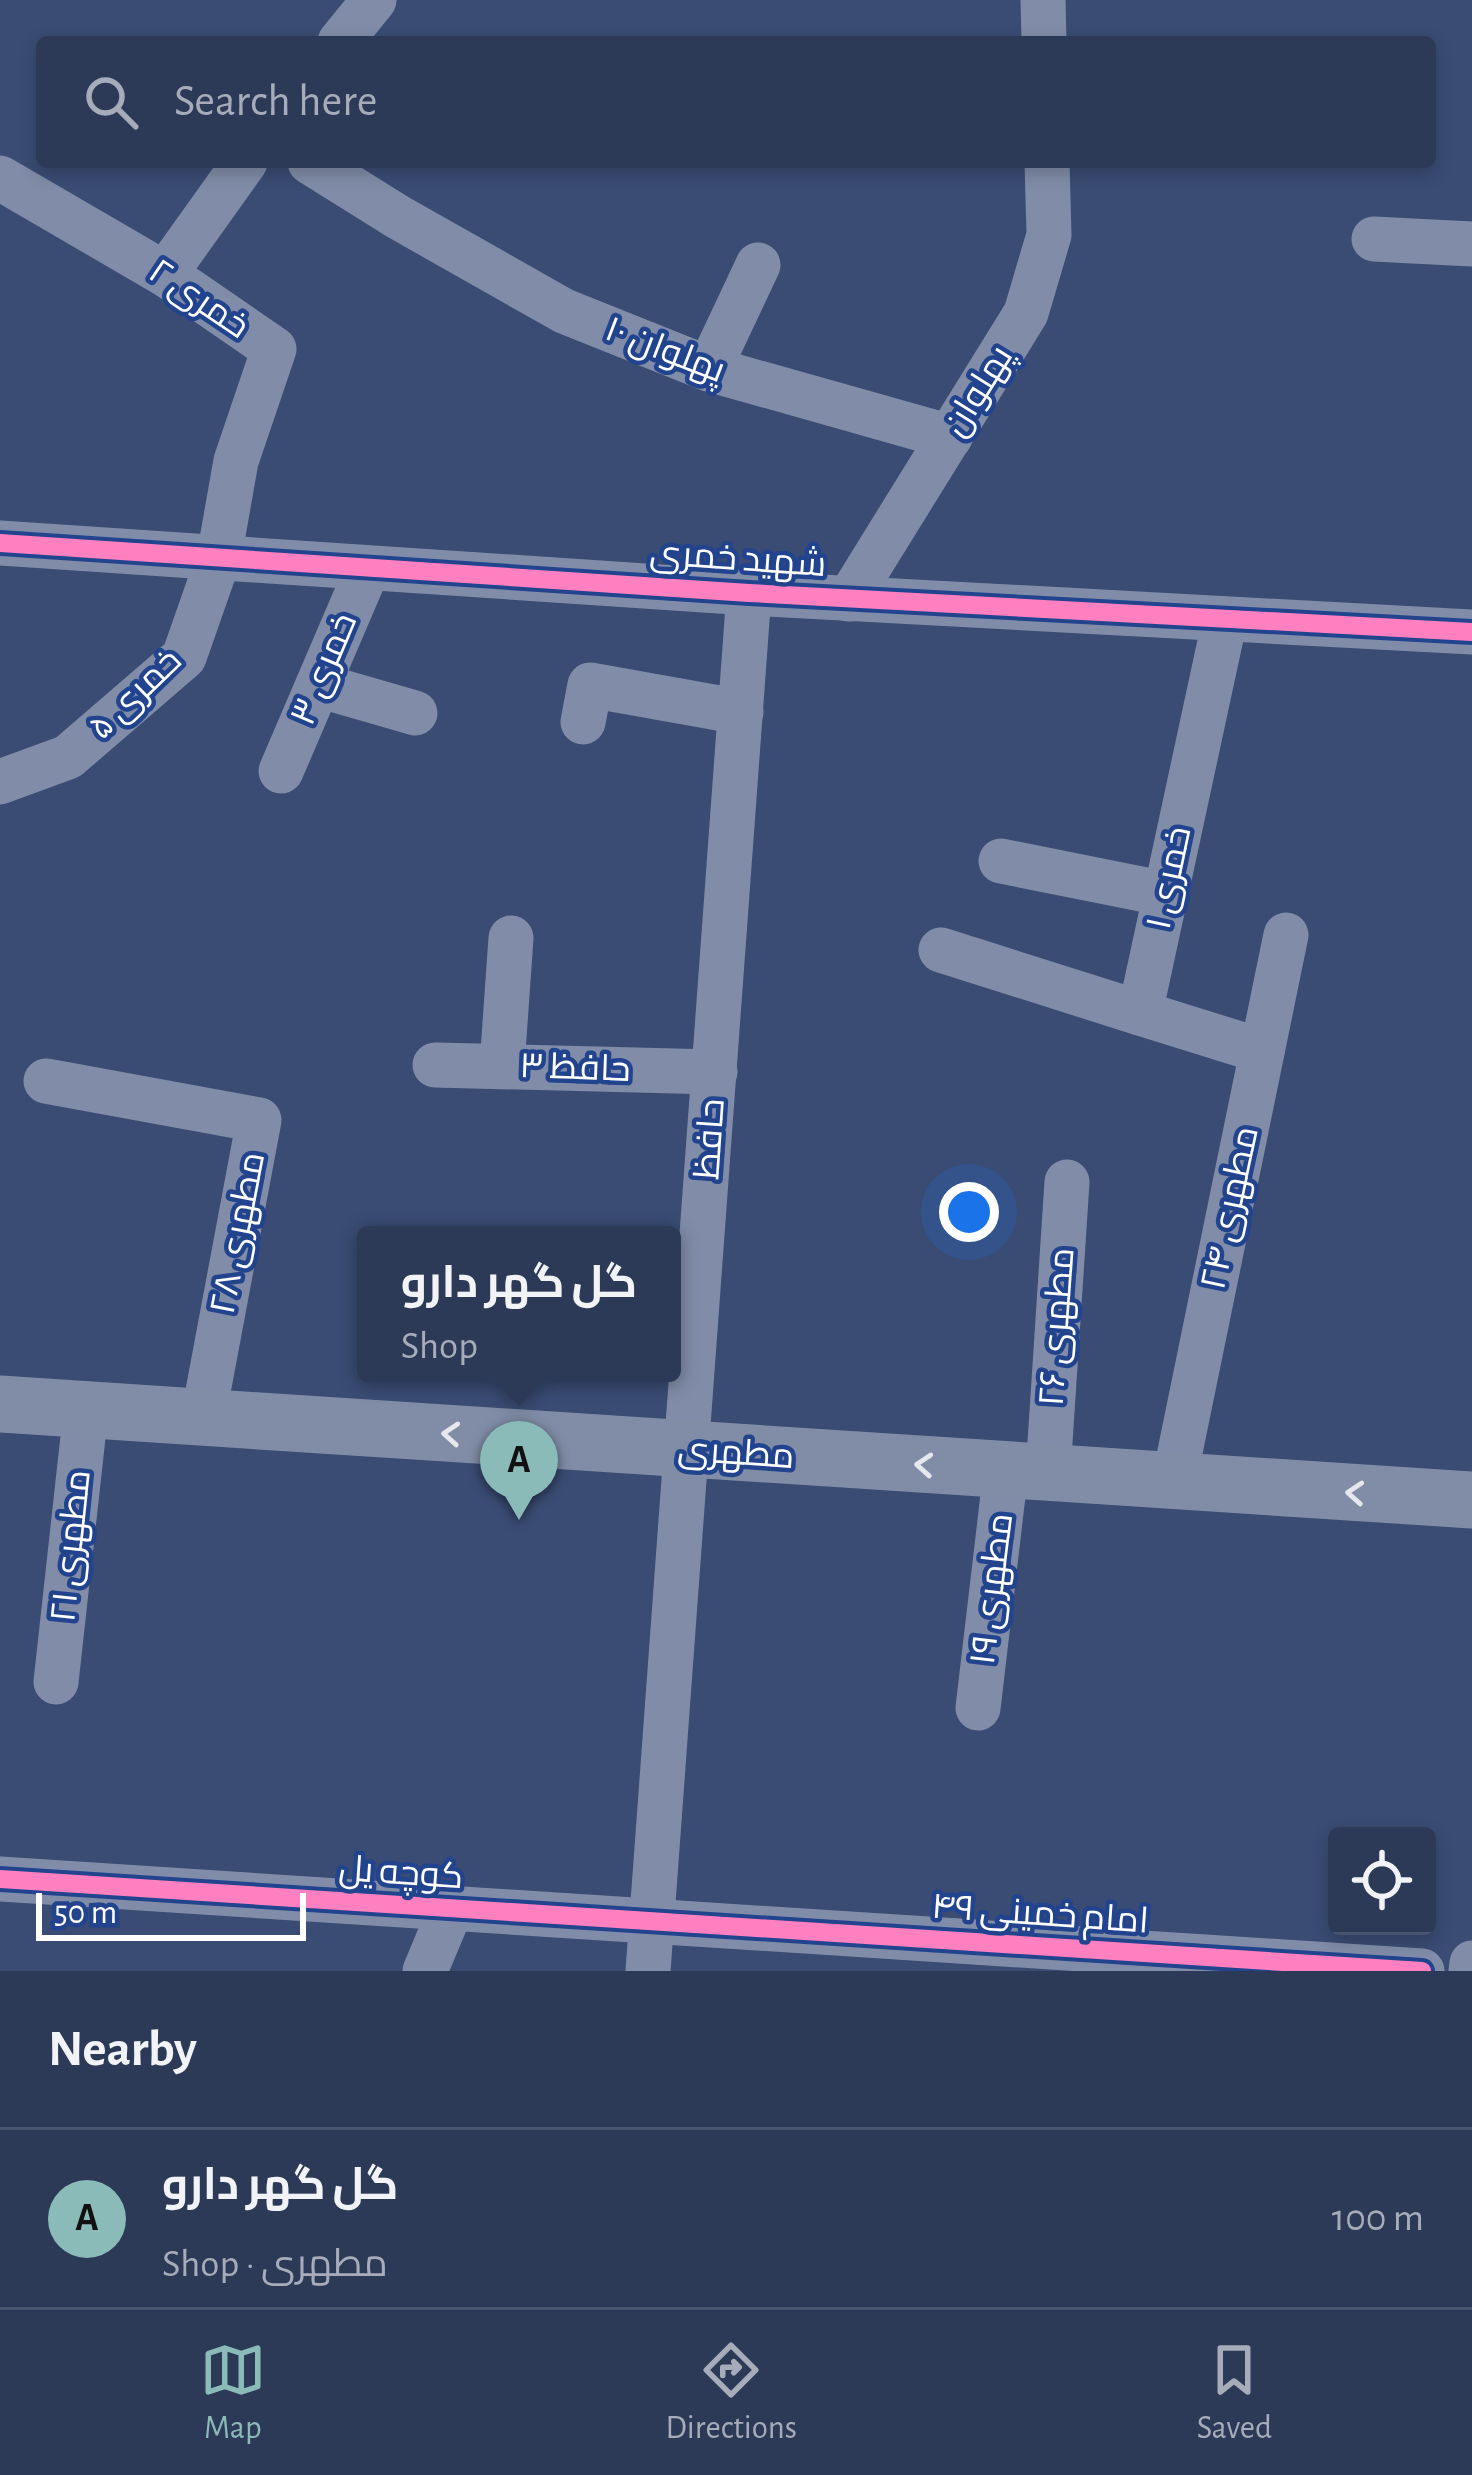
<!DOCTYPE html>
<meta charset="utf-8">
<style>
body{margin:0;font-family:"Alegreya Sans",Cairo,sans-serif;background:#34405d;color:#f1f3f6}
.controls{position:absolute;right:36px;bottom:36px;display:grid;overflow:hidden;border-radius:12px;box-shadow:0 6px 18px #0003}
.controls button{width:108px;height:108px;display:grid;place-items:center;padding:0;border:0;border-bottom:3px solid #48536d;background:#2c3957;color:#f1f3f6;font:60px sans-serif}
.scale{position:absolute;left:36px;bottom:30px;width:270px;box-sizing:border-box;padding-left:12px;border:6px solid #fff;border-top:0;font-size:33px;line-height:42px;white-space:nowrap;color:#fff;-webkit-text-stroke:9px #22438d;paint-order:stroke}
.you{position:absolute;left:969px;top:1212px;width:42px;height:42px;margin:-30px;border:9px solid #fff;border-radius:50%;background:#1a73e8;box-shadow:0 0 0 18px #1a73e833}
.badge{display:grid;place-items:center;width:78px;height:78px;border-radius:50%;background:#8bbbb9;color:#111;font-size:39px;font-weight:700}
.pin{position:absolute;translate:-50% -99px;filter:drop-shadow(0 3px 6px #0008)}
.pin::after{content:'';position:absolute;top:63px;width:42px;height:36px;background:inherit;clip-path:polygon(0 0,100% 0,50% 100%)}
.popup{position:absolute;left:357px;top:1226px;width:324px;height:156px;box-sizing:border-box;display:grid;place-content:center;border-radius:12px;background:#2c3957;filter:drop-shadow(0 3px 9px #0005);font-size:39px;white-space:nowrap;color:#a6acba}
.popup b{font-size:45px;color:#f1f3f6}
.popup::after{content:'';position:absolute;left:50%;top:100%;margin-left:-24px;border:24px solid transparent;border-top-color:#2c3957}
.list{margin:0;padding:0;list-style:none}
h2{display:flex;justify-content:space-between;align-items:center;height:156px;margin:0;padding:0 48px;font-size:51px}
h2 small{font-size:39px;font-weight:400;color:#a6acba}
.list li{display:grid;grid-template-columns:78px 1fr auto;gap:36px;align-items:center;box-sizing:border-box;height:180px;padding:0 48px;border-top:3px solid #48536d}
.list b{display:block;font-size:45px;white-space:nowrap}
.list p{margin:0;font-size:39px;white-space:nowrap;color:#a6acba}
.list em{font-size:39px;font-style:normal;color:#a6acba}
.icon{flex:none;width:66px;height:66px;fill:none;stroke:currentColor;stroke-width:2;stroke-linecap:round;stroke-linejoin:round}
.map{position:relative;flex:none;width:1472px;height:1971px;overflow:hidden}
.search{position:absolute;background:#2c3957;box-shadow:0 6px 18px #0003;left:36px;right:36px;top:36px;height:132px;display:flex;align-items:center;gap:30px;box-sizing:border-box;padding:0 42px;border-radius:12px;color:#a6acba;font-size:45px}
.sheet{height:336px;background:#2c3957}
nav{display:flex;justify-content:space-around;align-items:center;box-sizing:border-box;height:168px;border-top:3px solid #48536d;background:#2c3957;font-size:33px;color:#a6acba}
nav a{display:grid;justify-items:center;gap:6px}
nav .on{color:#8bbbb9}
.map>svg:first-child{display:block}
.lines{fill:none;stroke-linecap:round;stroke-linejoin:round}
.minor{stroke:#818da8;stroke-width:45}
.major{stroke:#818da7;stroke-width:57}
.cycleway-casing{stroke:#22438d;stroke-width:26}
.cycleway{stroke:#ff80c0;stroke-width:18}
.oneway{stroke:#e6e8ed}
.labels{text-anchor:middle;dominant-baseline:central;stroke-width:9;stroke-linejoin:round;paint-order:stroke}
.street-label{font-size:36px;fill:#fff;stroke:#22438d}
</style>
<div class="map">
<svg width="1472" height="1971" viewBox="0 0 1472 1971">
<rect width="100%" height="100%" fill="#3a4c74"/>
<g class="lines">
<!-- minor -->
<g class="minor">
<path d="M1043,0L1044,42"/>
<path d="M340,42L374,0"/>
<path d="M310,162L398,217L564,311L709,369L950,437"/>
<path d="M0,178L165,274L274,349L236,461L219,557L184,657L68,757L0,782"/>
<path d="M1374,239L1472,244"/>
<path d="M165,274L245,162"/>
<path d="M709,369L758,265"/>
<path d="M0,543L749,593L1472,632"/>
<path d="M849,599L1026,313L1049,235L1047,162"/>
<path d="M1225,619L1140,1013L1262,1051"/>
<path d="M318,685L415,713"/>
<path d="M583,722L590,685L741,712"/>
<path d="M281,771L368,568"/>
<path d="M1001,861L1166,894"/>
<path d="M941,950L1140,1013"/>
<path d="M435,1065L715,1072"/>
<path d="M502,1066L511,938"/>
<path d="M46,1081L259,1120L203,1418"/>
<path d="M1048,1473L1067,1182"/>
<path d="M1174,1481L1286,935"/>
<path d="M56,1682L86,1410"/>
<path d="M978,1708L1006,1470"/>
<path d="M0,1879L1422,1971"/>
<path d="M425,1971L451,1909"/>
<path d="M648,1971L749,593"/>
<path d="M1471,1971L1472,1963"/>
</g>
<!-- major -->
<path class="major" d="M0,1404L1472,1500"/>
<defs>
<g id="cycleway">
<path d="M0,543L749,593L1472,632"/>
<path d="M0,1879L1422,1971"/>
</g>
</defs>
<!-- cycleway casing -->
<use href="#cycleway" class="cycleway-casing"/>
<!-- cycleway -->
<use href="#cycleway" class="cycleway"/>
</g>
<!-- one-way arrows -->
<defs><path id="oneway-chevron" d="M-2-3.5L2.5 0L-2 3.5" fill="none" stroke-width="1.6" stroke-linecap="round" stroke-linejoin="round" transform="scale(3)"/></defs>
<g class="oneway">
<use href="#oneway-chevron" transform="translate(451 1434) rotate(-176)"/>
<use href="#oneway-chevron" transform="translate(924 1465) rotate(-176)"/>
<use href="#oneway-chevron" transform="translate(1355 1493) rotate(-176)"/>
</g>
<g class="labels">
<!-- street labels -->
<g class="street-label">
<text transform="translate(199 299) rotate(34)">خمری ۲</text>
<text transform="translate(665 350) rotate(21)">پهلوان ۱۰</text>
<text transform="translate(978 391) rotate(-58)">پهلوان</text>
<text transform="translate(738 559) rotate(4)">شهید خمری</text>
<text transform="translate(324 669) rotate(-67)">خمری ۳</text>
<text transform="translate(135 694) rotate(-44)">خمری ۵</text>
<text transform="translate(1169 878) rotate(-78)">خمری ۱</text>
<text transform="translate(575 1068) rotate(2)">حافظ ۳</text>
<text transform="translate(710 1139) rotate(-86)">حافظ</text>
<text transform="translate(1230 1208) rotate(-78)">مطهری ۲۴</text>
<text transform="translate(238 1233) rotate(-79)">مطهری ۲۸</text>
<text transform="translate(1057 1327) rotate(-86)">مطهری ۲۶</text>
<text transform="translate(736 1453) rotate(4)">مطهری</text>
<text transform="translate(71 1546) rotate(-84)">مطهری ۲۱</text>
<text transform="translate(992 1589) rotate(-83)">مطهری ۱۹</text>
<text transform="translate(401 1873) rotate(4)">کوچه یل</text>
<text transform="translate(1040 1914) rotate(4)">امام خمینی ۴۹</text>
</g>
</g>
</svg>
<div class="controls">
<button><svg class="icon" aria-label="locate" viewBox="0 0 24 24"><circle cx="12" cy="12" r="6"/><path d="M12 2v4M12 18v4M2 12h4M18 12h4"/></svg></button>
</div>
<div class="scale">50 m</div>
<div class="you"></div>
<div class="pin badge" style="left:519px;top:1520px">A</div>
<div class="popup"><b>گل گهر دارو</b>Shop</div>
<div class="search"><svg class="icon" aria-label="search" viewBox="0 0 24 24"><circle cx="10" cy="10" r="6"/><path d="M15 15l6 6"/></svg>Search here</div>
</div>
<section class="sheet">
<h2>Nearby<small></small></h2>
<ul class="list">
<li><span class="badge">A</span><div><b>گل گهر دارو</b><p>Shop · مطهری</p></div><em>100 m</em></li>
</ul>
</section>
<nav>
<a class="on"><svg class="icon" aria-label="map" viewBox="0 0 24 24"><path d="M3 6l6-2 6 2 6-2v14l-6 2-6-2-6 2zM9 4v14M15 6v14"/></svg>Map</a>
<a><svg class="icon" aria-label="directions" viewBox="0 0 24 24"><path d="M12 3l9 9-9 9-9-9zM9 14v-3h6M13 9l2 2-2 2"/></svg>Directions</a>
<a><svg class="icon" aria-label="saved" viewBox="0 0 24 24"><path d="M7 4h10v16l-5-4-5 4z"/></svg>Saved</a>
</nav>
